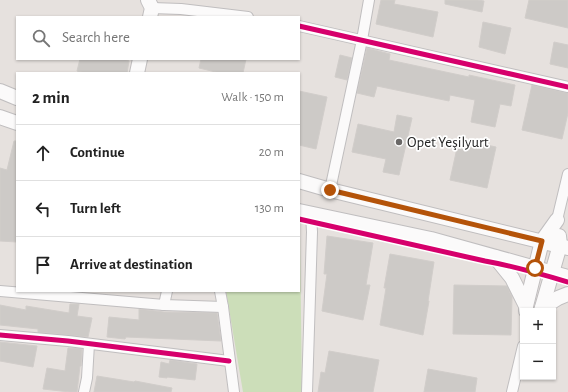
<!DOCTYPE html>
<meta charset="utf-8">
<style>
body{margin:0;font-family:"Alegreya Sans",sans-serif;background:#f2f2f2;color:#222}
.controls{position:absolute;right:12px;bottom:12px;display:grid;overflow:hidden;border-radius:0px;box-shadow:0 1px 3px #0004}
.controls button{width:36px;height:36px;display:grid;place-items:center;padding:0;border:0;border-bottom:1px solid #e0e0e0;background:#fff;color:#222;font:20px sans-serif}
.stop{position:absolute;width:12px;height:12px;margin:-9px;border:3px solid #b45309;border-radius:50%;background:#fff}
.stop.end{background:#b45309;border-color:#fff;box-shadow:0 1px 4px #0008}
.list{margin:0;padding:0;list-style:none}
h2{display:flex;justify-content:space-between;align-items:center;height:52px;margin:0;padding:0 16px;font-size:17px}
h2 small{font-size:13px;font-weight:400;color:#767676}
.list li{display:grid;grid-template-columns:26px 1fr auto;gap:12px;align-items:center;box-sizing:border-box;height:56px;padding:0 16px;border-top:1px solid #e0e0e0}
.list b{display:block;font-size:15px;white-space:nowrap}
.list em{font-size:13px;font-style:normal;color:#767676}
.icon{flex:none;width:22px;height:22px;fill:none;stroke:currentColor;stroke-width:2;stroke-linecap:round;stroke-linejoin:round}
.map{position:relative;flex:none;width:568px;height:392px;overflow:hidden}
.search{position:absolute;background:#fff;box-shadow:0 1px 3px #0004;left:16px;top:16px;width:284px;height:44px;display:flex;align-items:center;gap:10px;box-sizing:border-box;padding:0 14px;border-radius:0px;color:#767676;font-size:15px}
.panel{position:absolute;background:#fff;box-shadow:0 1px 3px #0004;left:16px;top:72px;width:284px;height:220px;border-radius:0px}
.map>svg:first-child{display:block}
.green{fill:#ccdeb9}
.building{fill:#cdcac7;stroke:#d1cdca}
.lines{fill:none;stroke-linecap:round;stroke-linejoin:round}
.street-casing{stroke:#c0bebf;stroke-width:12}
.secondary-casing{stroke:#c0bebf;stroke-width:16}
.street{stroke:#fbfafa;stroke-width:10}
.secondary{stroke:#fbfafa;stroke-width:14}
.cycleway-casing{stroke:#fff;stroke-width:8}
.cycleway{stroke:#d6006c;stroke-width:5}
.route{stroke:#b45309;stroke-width:5}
.poi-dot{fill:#6a6867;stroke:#fff;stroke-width:1.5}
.labels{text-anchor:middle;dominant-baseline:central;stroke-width:3.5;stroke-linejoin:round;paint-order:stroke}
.poi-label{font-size:15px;fill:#272727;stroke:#fff;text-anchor:start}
</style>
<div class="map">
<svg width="568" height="392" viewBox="0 0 568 392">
<rect width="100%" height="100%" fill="#e6e1de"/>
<!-- green -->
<path class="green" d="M299,237H300L302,392H243L226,291H299Z"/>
<!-- building -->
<g class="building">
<path d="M381,0H395L394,4L438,12L433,37L376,24Z"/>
<path d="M445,0H478L484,1L482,12L445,4Z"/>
<path d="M529,0H568V28L525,18Z"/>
<path d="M483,22L511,28L505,54L479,47Z"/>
<path d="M554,42L568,45V68L550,64Z"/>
<path d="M367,48L390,54L389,60L469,77V75L515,85L511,106L500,104L495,127L471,122L475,100L450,95L449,101L377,86L374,97L357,93Z"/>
<path d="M340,55L352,58L347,80L335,77Z"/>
<path d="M80,59H124L129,61L127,73H86L77,71Z"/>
<path d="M201,59H246L243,73H220L199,68Z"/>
<path d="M532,85L568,93V113L562,139L522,130Z"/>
<path d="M299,91L327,97L316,149L299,145Z"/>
<path d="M397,115L412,118L399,175L383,172L386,159L352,152L358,124L394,132Z"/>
<path d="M459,139L496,147L487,188L450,180Z"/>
<path d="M14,141H17V242L0,241V168L7,170Z"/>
<path d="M327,236L373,243L366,285H370L363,320L322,311L327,274H324Z"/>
<path d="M390,254L434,262L428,301H429L423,335L380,325L386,288H384Z"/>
<path d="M454,285L507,286L512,297L511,335L453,334Z"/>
<path d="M70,304H79L77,316L92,318L88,337L38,332V329L0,325V305L26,310V306L69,313Z"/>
<path d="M139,309L164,312L217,313L221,341L126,337L125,339L107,337L109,317L139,320Z"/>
<path d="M0,342L37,346L33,367L0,361Z"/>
<path d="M68,348L82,349L81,366H80L77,392H70L43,389L47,368L65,371Z"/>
<path d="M329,351L379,360L373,392H318L321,372L325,373Z"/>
<path d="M170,360L197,364L195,380L167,377V378L159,377L161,362L169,364Z"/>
<path d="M428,369L477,378L475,392H424Z"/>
<path d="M97,376L134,382L135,381L172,388L171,392H94Z"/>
</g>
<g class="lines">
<defs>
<g id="street">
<path d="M152,8L181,9L248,17"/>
<path d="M299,26L568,87"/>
<path d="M330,190L362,40L369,0"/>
<path d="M557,220L568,174"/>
<path d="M0,291L164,305L223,307"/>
<path d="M220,291L223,307L234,392"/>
<path d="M164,305L167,291"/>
<path d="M0,335L68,341L229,361"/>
<path d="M84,392L87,378L89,344"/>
<path d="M307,392L312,232L311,214"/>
<path d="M512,392L523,346"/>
</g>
<g id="secondary">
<path d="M148,0L152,8L150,17"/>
<path d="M137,73L140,59"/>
<path d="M0,91L17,98"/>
<path d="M0,117L17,123"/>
<path d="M299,181L330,190L568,248"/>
<path d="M299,211L431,239L568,277"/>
<path d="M495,257L512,278L526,306"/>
<path d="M542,308L558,298L568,294"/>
<path d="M526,311V306L542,241L557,220"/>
<path d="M541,311L560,245L559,236"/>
</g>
</defs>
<!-- street casing -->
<use href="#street" class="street-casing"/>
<!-- secondary casing -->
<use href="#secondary" class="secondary-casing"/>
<!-- street -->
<use href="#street" class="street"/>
<!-- secondary -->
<use href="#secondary" class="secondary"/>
<defs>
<g id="cycleway">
<path d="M299,26L568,87"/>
<path d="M299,219L485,261C513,266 541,274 568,282"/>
<path d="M0,335L68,341L229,361"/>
</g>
</defs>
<!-- cycleway casing -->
<use href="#cycleway" class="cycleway-casing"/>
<!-- cycleway -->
<use href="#cycleway" class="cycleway"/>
</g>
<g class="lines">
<!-- route -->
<path class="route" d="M330,190L542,241L535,268"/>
</g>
<!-- markers -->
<circle class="poi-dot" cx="399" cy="142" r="4"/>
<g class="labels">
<!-- poi labels -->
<g class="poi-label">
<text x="407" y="142">Opet Yeşilyurt</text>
</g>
</g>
</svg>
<div class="controls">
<button>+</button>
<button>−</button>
</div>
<div class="stop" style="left:535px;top:268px"></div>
<div class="stop end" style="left:330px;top:190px"></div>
<div class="search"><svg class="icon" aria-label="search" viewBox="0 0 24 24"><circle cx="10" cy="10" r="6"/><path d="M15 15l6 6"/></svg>Search here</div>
<section class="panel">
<h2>2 min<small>Walk · 150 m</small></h2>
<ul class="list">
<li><svg class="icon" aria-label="ahead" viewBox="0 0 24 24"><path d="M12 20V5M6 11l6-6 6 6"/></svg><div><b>Continue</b></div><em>20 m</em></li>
<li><svg class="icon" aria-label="left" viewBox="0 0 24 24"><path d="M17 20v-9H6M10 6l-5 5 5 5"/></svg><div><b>Turn left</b></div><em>130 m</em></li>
<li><svg class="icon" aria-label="arrive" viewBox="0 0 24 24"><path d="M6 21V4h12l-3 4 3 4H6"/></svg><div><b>Arrive at destination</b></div></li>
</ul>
</section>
</div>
